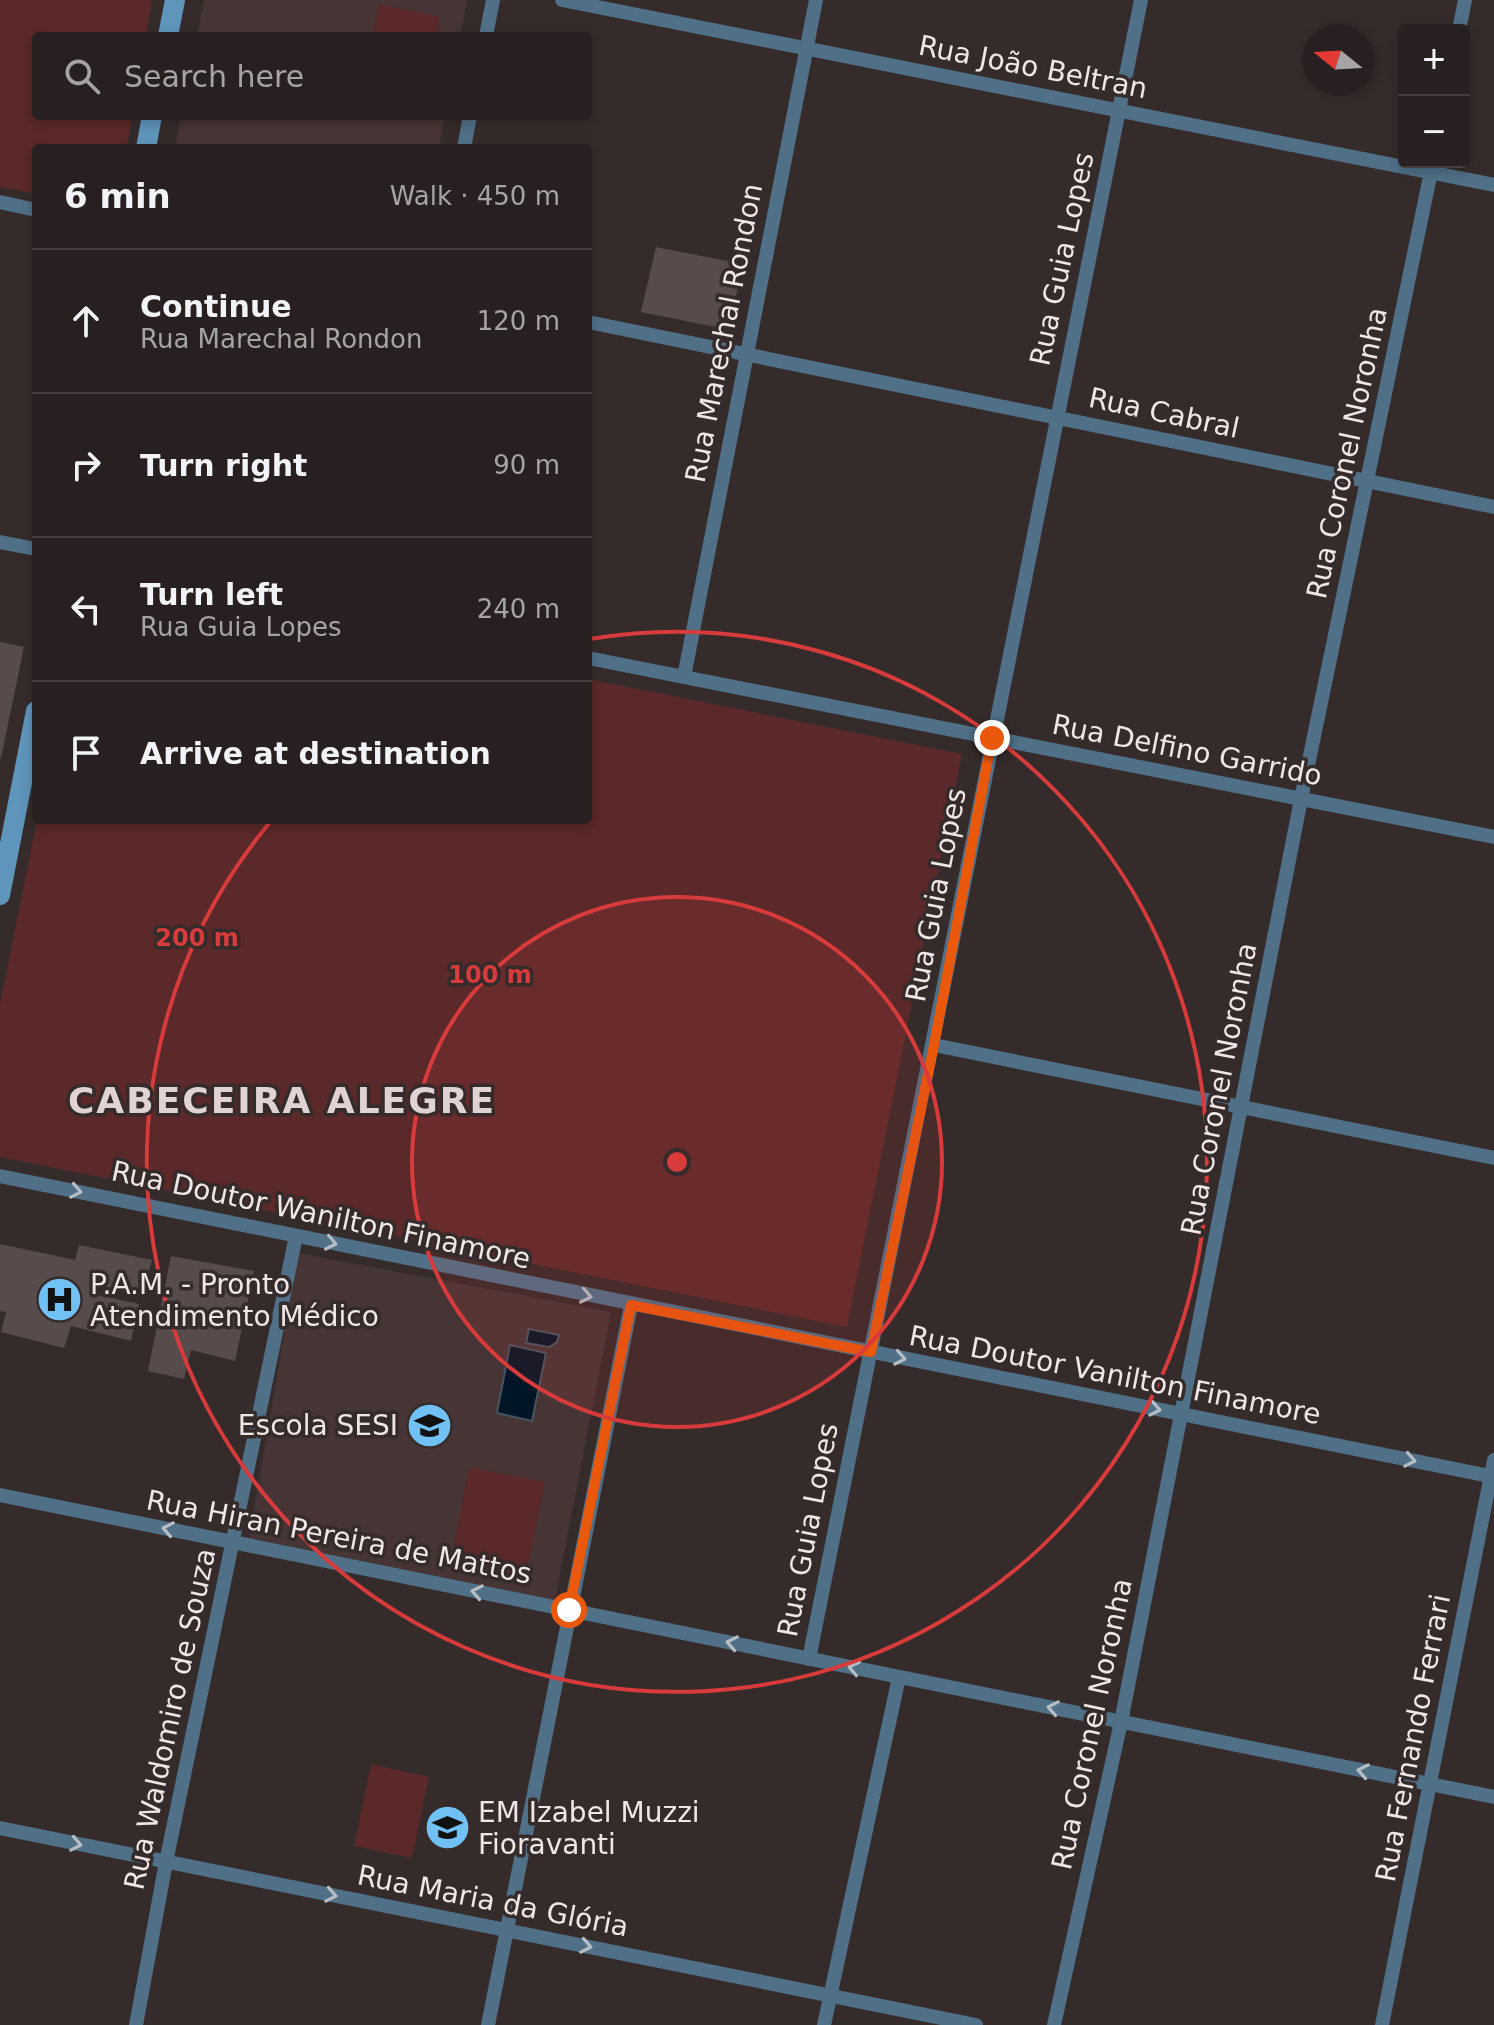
<!DOCTYPE html>
<meta charset="utf-8">
<style>
body{margin:0;font-family:"DejaVu Sans",sans-serif;background:#302829;color:#f1f3f6}
.controls{position:absolute;right:24px;top:24px;display:grid;overflow:hidden;border-radius:8px;box-shadow:0 4px 12px #0003}
.controls button{width:72px;height:72px;display:grid;place-items:center;padding:0;border:0;border-bottom:2px solid #443e3e;background:#282020;color:#f1f3f6;font:40px sans-serif}
.compass{position:absolute;left:1302px;top:24px;width:72px;height:72px;border-radius:50%;background:#282020;box-shadow:0 4px 12px #0003;rotate:288deg}
.stop{position:absolute;width:24px;height:24px;margin:-18px;border:6px solid #ea580c;border-radius:50%;background:#fff}
.stop.end{background:#ea580c;border-color:#fff;box-shadow:0 2px 8px #0008}
.list{margin:0;padding:0;list-style:none}
h2{display:flex;justify-content:space-between;align-items:center;height:104px;margin:0;padding:0 32px;font-size:34px}
h2 small{font-size:26px;font-weight:400;color:#a5a3a5}
.list li{display:grid;grid-template-columns:52px 1fr auto;gap:24px;align-items:center;box-sizing:border-box;height:144px;padding:0 32px;border-top:2px solid #443e3e}
.list b{display:block;font-size:30px;white-space:nowrap}
.list p{margin:0;font-size:26px;white-space:nowrap;color:#a5a3a5}
.list em{font-size:26px;font-style:normal;color:#a5a3a5}
.icon{flex:none;width:44px;height:44px;fill:none;stroke:currentColor;stroke-width:2;stroke-linecap:round;stroke-linejoin:round}
.map{position:relative;flex:none;width:1494px;height:2025px;overflow:hidden}
.search{position:absolute;background:#282020;box-shadow:0 4px 12px #0003;left:32px;top:32px;width:560px;height:88px;display:flex;align-items:center;gap:20px;box-sizing:border-box;padding:0 28px;border-radius:8px;color:#a5a3a5;font-size:30px}
.panel{position:absolute;background:#282020;box-shadow:0 4px 12px #0003;left:32px;top:144px;width:560px;height:680px;border-radius:8px}
.map>svg:first-child{display:block}
.built{fill:#463534}
.green{fill:#5b2929}
.water{fill:#001626;stroke:#475560;stroke-width:2}
.building{fill:#574c4b}
.lines{fill:none;stroke-linecap:round;stroke-linejoin:round}
.street{stroke:#4f7087;stroke-width:14}
.secondary{stroke:#5f95ba;stroke-width:20}
.oneway{stroke:#b6bdc5}
.route{stroke:#ea580c;stroke-width:10}
.ring{fill:none;stroke:#d83b3b;stroke-width:4}
.labels{text-anchor:middle;dominant-baseline:central;stroke-width:7;stroke-linejoin:round;paint-order:stroke}
.street-label{font-size:28px;fill:#eee7e6;stroke:#352b2b}
.poi-label{font-size:28px;fill:#eee7e6;stroke:#352b2b;text-anchor:start}
.district-label{font-size:36px;font-weight:bold;letter-spacing:2px;fill:#e1d3d3;stroke:#352b2b}
.centre{fill:#d83b3b;stroke:#352b2b;stroke-width:4}
.ring-label{font-size:24px;text-anchor:middle;font-weight:bold;fill:#d83b3b;stroke:#352b2b;stroke-width:7;stroke-linejoin:round;paint-order:stroke}
</style>
<div class="map">
<svg width="1494" height="2025" viewBox="0 0 1494 2025">
<rect width="100%" height="100%" fill="#352b2b"/>
<!-- built -->
<g class="built">
<path d="M204,0H467L460,36H197Z"/>
<path d="M181,116H445L439,148H175Z"/>
<path d="M298,1253L611,1312L555,1600L249,1538Z"/>
</g>
<!-- green -->
<g class="green">
<path d="M0,0H152L146,36H36V116H132L127,148H36V194L0,187Z"/>
<path d="M379,4L440,17L436,36H372Z"/>
<path d="M588,679L962,754L847,1327L0,1157V1004L37,820H588Z"/>
<path d="M469,1467L545,1482L525,1578L451,1563Z"/>
<path d="M371,1764L429,1777L412,1858L354,1846Z"/>
</g>
<!-- water -->
<g class="water">
<path d="M529,1329L559,1335L557,1342L549,1347L526,1343Z"/>
<path d="M510,1345L546,1353L532,1421L497,1413Z"/>
</g>
<!-- building -->
<g class="building">
<path d="M656,247L742,264L730,330L641,312Z"/>
<path d="M0,642L24,647L1,758L0,757Z"/>
<path d="M0,1244L75,1260L79,1245L152,1260L142,1295L91,1284L89,1293L139,1304L131,1341L71,1326L64,1348L1,1332L6,1312L0,1311Z"/>
<path d="M171,1256L254,1271L235,1361L191,1350L184,1379L148,1371Z"/>
</g>
<g class="lines">
<!-- street -->
<g class="street">
<path d="M562,0L1494,185"/>
<path d="M1459,30L1465,0"/>
<path d="M486,36L493,0"/>
<path d="M464,148L470,116"/>
<path d="M0,202L36,210"/>
<path d="M588,322L1494,507"/>
<path d="M0,542L36,549"/>
<path d="M588,658L1494,837"/>
<path d="M684,677L816,0"/>
<path d="M934,1045L1494,1158"/>
<path d="M0,1176L1494,1477"/>
<path d="M0,1495L1494,1797"/>
<path d="M809,1659L1141,0"/>
<path d="M0,1828L976,2025"/>
<path d="M136,2025L166,1862L296,1236"/>
<path d="M488,2025L631,1305"/>
<path d="M824,2025L899,1677"/>
<path d="M1054,2025L1121,1722L1301,799L1433,162"/>
<path d="M1382,2025L1494,1460"/>
</g>
<!-- secondary -->
<g class="secondary">
<path d="M168,36L175,0"/>
<path d="M146,148L152,116"/>
<path d="M0,895L36,711"/>
</g>
</g>
<!-- one-way arrows -->
<defs><path id="oneway-chevron" d="M-2-3.5L2.5 0L-2 3.5" fill="none" stroke-width="1.6" stroke-linecap="round" stroke-linejoin="round" transform="scale(2)"/></defs>
<g class="oneway">
<use href="#oneway-chevron" transform="translate(76 1191) rotate(11)"/>
<use href="#oneway-chevron" transform="translate(331 1243) rotate(12)"/>
<use href="#oneway-chevron" transform="translate(586 1296) rotate(12)"/>
<use href="#oneway-chevron" transform="translate(900 1358) rotate(11)"/>
<use href="#oneway-chevron" transform="translate(1155 1409) rotate(11)"/>
<use href="#oneway-chevron" transform="translate(1410 1460) rotate(11)"/>
<use href="#oneway-chevron" transform="translate(168 1529) rotate(-169)"/>
<use href="#oneway-chevron" transform="translate(477 1592) rotate(-169)"/>
<use href="#oneway-chevron" transform="translate(732 1643) rotate(-169)"/>
<use href="#oneway-chevron" transform="translate(854 1668) rotate(-168)"/>
<use href="#oneway-chevron" transform="translate(1053 1708) rotate(-169)"/>
<use href="#oneway-chevron" transform="translate(1363 1771) rotate(-169)"/>
<use href="#oneway-chevron" transform="translate(76 1844) rotate(11)"/>
<use href="#oneway-chevron" transform="translate(331 1895) rotate(11)"/>
<use href="#oneway-chevron" transform="translate(586 1946) rotate(11)"/>
</g>
<g class="lines">
<!-- route -->
<path class="route" d="M569,1610L631,1305L871,1352L934,1045L992,738"/>
</g>
<!-- distance rings -->
<circle cx="677" cy="1162" r="265" fill="#d83b3b" fill-opacity=".12"/>
<g class="ring">
<circle cx="677" cy="1162" r="265"/>
<path d="M590 639A530 530 0 1 1 271 821"/>
</g>
<!-- icons -->
<defs>
<symbol id="hospital-disc" viewBox="-11 -11 22 22"><circle r="9.5" fill="#72c1f5" stroke="#352b2b"/><path d="M-5-5h3v3.5h4V-5h3V5h-3V1.5h-4V5h-3Z" fill="#111"/></symbol>
<symbol id="school-disc" viewBox="-11 -11 22 22"><circle r="9.5" fill="#72c1f5" stroke="#352b2b"/><path d="M0-5L7-2L0 1L-7-2ZM-4 1L0 2.5L4 1V4Q0 6-4 4Z" fill="#111"/></symbol>
</defs>
<g fill-rule="evenodd">
<use href="#hospital-disc" x="34" y="1274" width="51" height="51"/>
<use href="#school-disc" x="404" y="1400" width="51" height="51"/>
<use href="#school-disc" x="422" y="1802" width="51" height="51"/>
</g>
<g class="labels">
<!-- street labels -->
<g class="street-label">
<text transform="translate(1033 67) rotate(11)">Rua João Beltran</text>
<text transform="translate(1062 259) rotate(-78)">Rua Guia Lopes</text>
<text transform="translate(724 333) rotate(-79)">Rua Marechal Rondon</text>
<text transform="translate(1164 413) rotate(12)">Rua Cabral</text>
<text transform="translate(1347 453) rotate(-78)">Rua Coronel Noronha</text>
<text transform="translate(1187 750) rotate(11)">Rua Delfino Garrido</text>
<text transform="translate(936 895) rotate(-79)">Rua Guia Lopes</text>
<text transform="translate(1219 1089) rotate(-79)">Rua Coronel Noronha</text>
<text transform="translate(321 1215) rotate(12)">Rua Doutor Wanilton Finamore</text>
<text transform="translate(1115 1375) rotate(11)">Rua Doutor Vanilton Finamore</text>
<text transform="translate(808 1530) rotate(-79)">Rua Guia Lopes</text>
<text transform="translate(339 1537) rotate(11)">Rua Hiran Pereira de Mattos</text>
<text transform="translate(170 1719) rotate(-78)">Rua Waldomiro de Souza</text>
<text transform="translate(1092 1724) rotate(-78)">Rua Coronel Noronha</text>
<text transform="translate(1413 1738) rotate(-79)">Rua Fernando Ferrari</text>
<text transform="translate(493 1901) rotate(11)">Rua Maria da Glória</text>
</g>
<!-- poi labels -->
<g class="poi-label">
<text x="90" y="1284">P.A.M. - Pronto<tspan x="90" dy="32">Atendimento Médico</tspan></text>
<text x="398" y="1425" text-anchor="end">Escola SESI</text>
<text x="478" y="1812">EM Izabel Muzzi<tspan x="478" dy="32">Fioravanti</tspan></text>
</g>
<!-- district labels -->
<g class="district-label">
<text x="282" y="1100">CABECEIRA ALEGRE</text>
</g>
</g>
<circle cx="677" cy="1162" r="12" class="centre"/>
<g class="ring-label">
<text x="197" y="946">200 m</text>
<text x="490" y="983">100 m</text>
</g>
</svg>
<div class="controls">
<button>+</button>
<button>−</button>
</div>
<svg class="compass" viewBox="-18 -18 36 36"><path d="M0-13l5 13h-10z" fill="#e53935"/><path d="M0 13l5-13h-10z" fill="#a5a3a5"/></svg>
<div class="stop" style="left:569px;top:1610px"></div>
<div class="stop end" style="left:992px;top:738px"></div>
<div class="search"><svg class="icon" aria-label="search" viewBox="0 0 24 24"><circle cx="10" cy="10" r="6"/><path d="M15 15l6 6"/></svg>Search here</div>
<section class="panel">
<h2>6 min<small>Walk · 450 m</small></h2>
<ul class="list">
<li><svg class="icon" aria-label="ahead" viewBox="0 0 24 24"><path d="M12 20V5M6 11l6-6 6 6"/></svg><div><b>Continue</b><p>Rua Marechal Rondon</p></div><em>120 m</em></li>
<li><svg class="icon" aria-label="right" viewBox="0 0 24 24"><path d="M7 20v-9h11M14 6l5 5-5 5"/></svg><div><b>Turn right</b></div><em>90 m</em></li>
<li><svg class="icon" aria-label="left" viewBox="0 0 24 24"><path d="M17 20v-9H6M10 6l-5 5 5 5"/></svg><div><b>Turn left</b><p>Rua Guia Lopes</p></div><em>240 m</em></li>
<li><svg class="icon" aria-label="arrive" viewBox="0 0 24 24"><path d="M6 21V4h12l-3 4 3 4H6"/></svg><div><b>Arrive at destination</b></div></li>
</ul>
</section>
</div>
